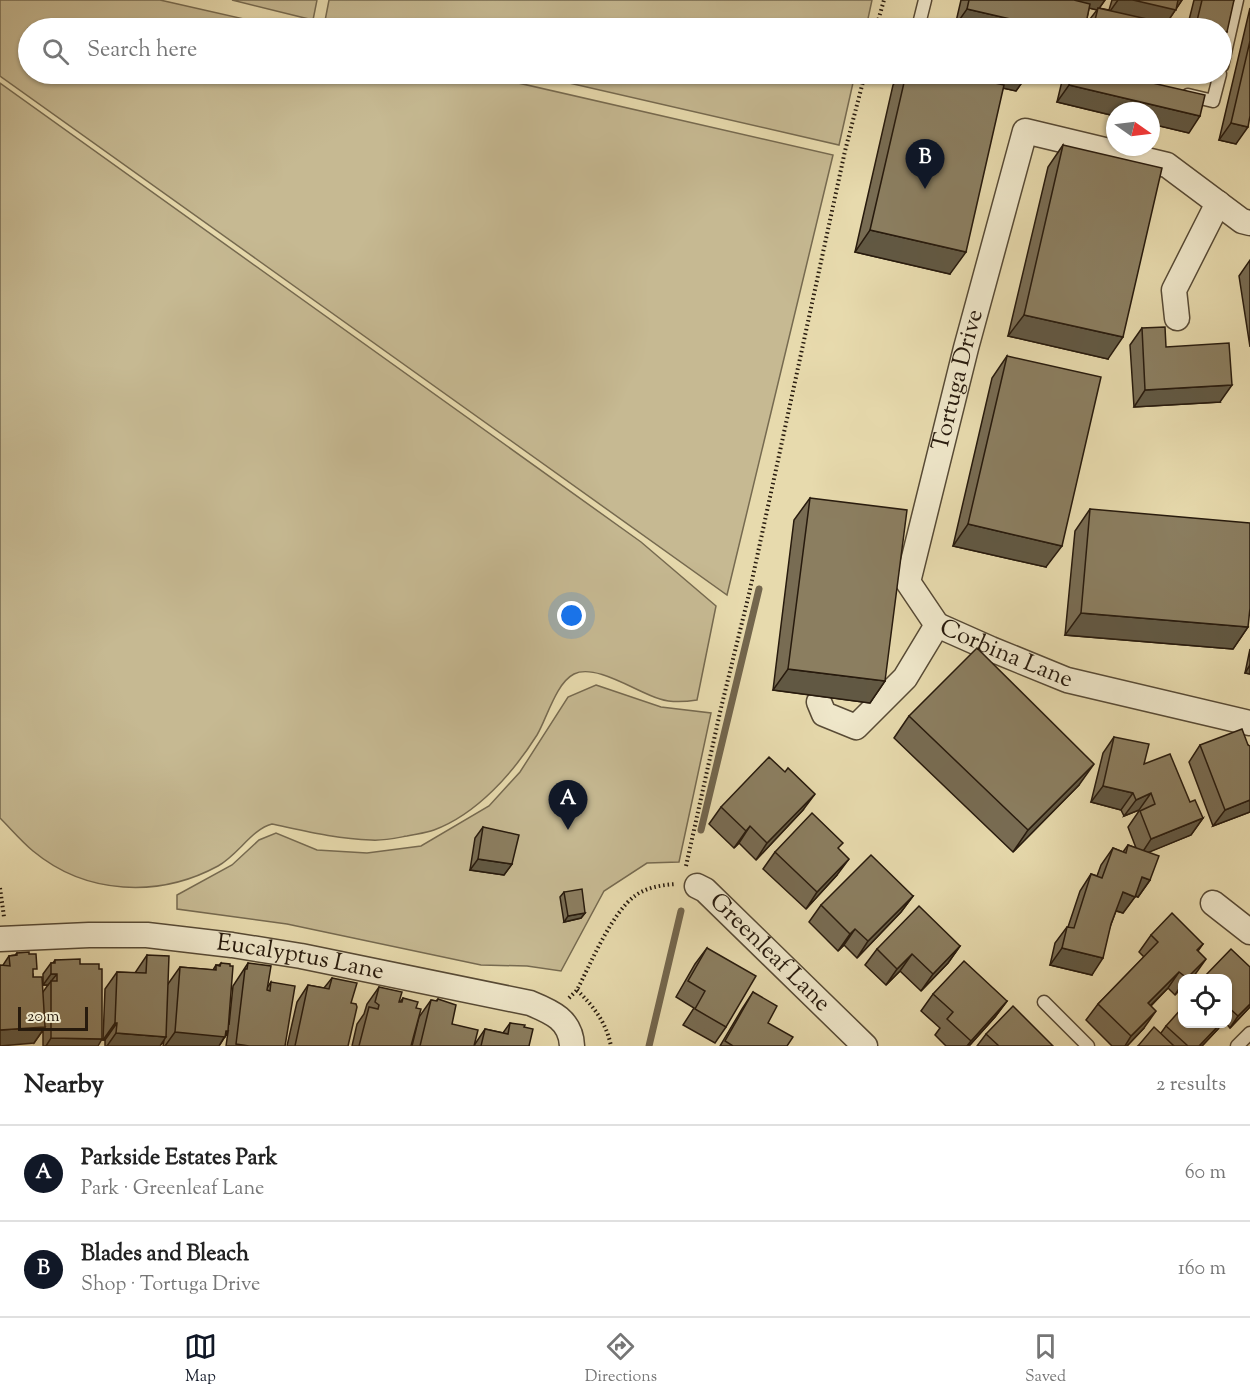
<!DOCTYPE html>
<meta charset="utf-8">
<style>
body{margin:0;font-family:"Sorts Mill Goudy",serif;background:#f6f6f6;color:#222}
.controls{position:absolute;right:18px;bottom:18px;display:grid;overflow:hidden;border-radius:12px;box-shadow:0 2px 4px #0004}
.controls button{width:54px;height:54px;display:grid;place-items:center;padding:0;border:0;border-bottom:2px solid #e0e0e0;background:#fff;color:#222;font:30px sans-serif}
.compass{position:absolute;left:1106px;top:102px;width:54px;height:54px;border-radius:50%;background:#fff;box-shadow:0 2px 4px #0004;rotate:104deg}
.scale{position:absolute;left:18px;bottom:15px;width:70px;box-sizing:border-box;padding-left:6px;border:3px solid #271a0d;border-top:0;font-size:16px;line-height:21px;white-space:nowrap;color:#271a0d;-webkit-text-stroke:4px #efe7ca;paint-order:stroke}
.you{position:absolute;left:572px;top:616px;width:21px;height:21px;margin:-15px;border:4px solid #fff;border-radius:50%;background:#1a73e8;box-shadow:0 0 0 9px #1a73e833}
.badge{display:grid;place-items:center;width:39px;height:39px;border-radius:50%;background:#111827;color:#fff;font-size:20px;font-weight:700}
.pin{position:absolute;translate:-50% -50px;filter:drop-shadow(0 2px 3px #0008)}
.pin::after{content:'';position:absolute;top:32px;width:21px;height:18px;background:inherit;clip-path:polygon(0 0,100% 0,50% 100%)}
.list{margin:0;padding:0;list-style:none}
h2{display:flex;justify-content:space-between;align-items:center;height:78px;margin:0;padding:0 24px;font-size:26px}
h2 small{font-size:20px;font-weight:400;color:#767676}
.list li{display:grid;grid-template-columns:39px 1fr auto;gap:18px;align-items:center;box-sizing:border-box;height:96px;padding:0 24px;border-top:2px solid #e0e0e0}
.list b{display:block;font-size:22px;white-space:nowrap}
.list p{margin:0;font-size:20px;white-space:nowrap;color:#767676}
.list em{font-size:20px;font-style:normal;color:#767676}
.icon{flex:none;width:33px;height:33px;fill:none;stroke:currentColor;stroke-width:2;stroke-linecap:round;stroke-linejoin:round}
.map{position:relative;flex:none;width:1250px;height:1046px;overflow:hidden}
.search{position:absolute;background:#fff;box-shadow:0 2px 4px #0004;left:18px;right:18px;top:18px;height:66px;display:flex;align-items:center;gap:15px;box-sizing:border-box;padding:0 21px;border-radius:33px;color:#767676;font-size:22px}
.sheet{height:270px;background:#fff}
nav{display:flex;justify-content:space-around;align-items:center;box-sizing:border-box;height:84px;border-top:2px solid #e0e0e0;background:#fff;font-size:16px;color:#767676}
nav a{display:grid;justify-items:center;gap:3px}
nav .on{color:#111827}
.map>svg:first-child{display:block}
.green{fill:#c6b992;stroke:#766a50;stroke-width:1.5}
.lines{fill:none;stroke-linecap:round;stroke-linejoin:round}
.stream{stroke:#73664d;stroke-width:7}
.service-casing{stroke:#574a35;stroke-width:15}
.minor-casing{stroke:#574a35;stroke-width:27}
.path{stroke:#271a0d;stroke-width:4;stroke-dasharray:1.5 3;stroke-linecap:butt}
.service{stroke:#efe7ca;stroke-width:12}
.minor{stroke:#efe7ca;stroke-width:24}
.wall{fill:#786c53;stroke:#271a0d;stroke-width:1.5}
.shaded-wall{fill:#615843;stroke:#271a0d;stroke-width:1.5}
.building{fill:#8b7e60;stroke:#271a0d;stroke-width:1.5}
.labels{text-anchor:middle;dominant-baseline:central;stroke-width:4.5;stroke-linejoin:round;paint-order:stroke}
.street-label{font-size:24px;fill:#271a0d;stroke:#efe7ca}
</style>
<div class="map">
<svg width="1250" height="1046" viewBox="0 0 1250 1046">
<rect width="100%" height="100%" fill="#e7daad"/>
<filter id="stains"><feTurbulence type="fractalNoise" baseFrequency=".00333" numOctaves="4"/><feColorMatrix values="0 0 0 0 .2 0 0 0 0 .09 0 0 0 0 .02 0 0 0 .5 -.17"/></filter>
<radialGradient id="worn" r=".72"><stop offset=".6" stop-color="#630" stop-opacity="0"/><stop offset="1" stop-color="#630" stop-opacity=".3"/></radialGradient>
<!-- green -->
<g class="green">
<path d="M0,0H160L284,28H28V74H479L833,155L727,595L0,76Z"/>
<path d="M232,0H317L313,20Z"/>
<path d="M329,0H872L866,28H336L324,26Z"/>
<path d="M530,74H855L839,145Z"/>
<path d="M0,83L641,542L716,606L697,700C684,702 672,703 660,699C638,693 596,663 574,674C556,683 547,718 537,735C513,773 477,814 434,830C426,833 416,834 407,836C396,838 383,841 371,840C337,839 305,831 272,824C252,829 238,855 218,866C159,898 86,895 33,851C21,841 11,829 0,818Z"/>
<path d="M596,685L661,707L711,713L679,862L647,863L604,891L561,971L527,966L481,965L287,924L177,909V895L232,865L259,840L276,833L317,850L367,853L421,846L489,806L520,772L568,697Z"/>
</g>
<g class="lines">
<!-- stream -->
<g class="stream">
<path d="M701,830L759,589"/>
<path d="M649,1046L681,911"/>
</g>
<defs>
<g id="service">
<path d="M918,28L925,0"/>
<path d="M1222,66L1237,0"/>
<path d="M1188,95L1213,101L1220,74"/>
<path d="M1044,1002L1088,1046"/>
<path d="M1237,1046L1250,1033"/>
</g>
<g id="minor">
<path d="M1177,318L1174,290L1218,203"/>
<path id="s1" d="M937,625L908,582L966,348L1025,131L1167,165L1242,221L1250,223"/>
<path id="s2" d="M937,625L991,649L1067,680L1250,723"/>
<path d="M819,702L824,714L856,727L905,678L937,625"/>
<path id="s3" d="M697,886L705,890L865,1046"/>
<path d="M1213,903L1250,932"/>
<path id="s4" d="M0,939L89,935H147L232,945L301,956L530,1003C552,1012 571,1020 572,1046"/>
</g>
</defs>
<!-- service casing -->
<use href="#service" class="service-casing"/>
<!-- minor casing -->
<use href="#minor" class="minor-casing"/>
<!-- path -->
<g class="path">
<path d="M876,28L884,0"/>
<path d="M686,866L721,708L749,594L845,151L865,74"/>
<path d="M0,888L4,917"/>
<path d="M577,990C594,1007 606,1022 611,1046"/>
<path d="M569,998L577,990C591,963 612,912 636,895C648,887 662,885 676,884"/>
</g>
<!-- service -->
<use href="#service" class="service"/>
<!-- minor -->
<use href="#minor" class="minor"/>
</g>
<!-- wall -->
<g class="wall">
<path d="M961,0H1105L1099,8L1109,10L1112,0H1182L1166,24L1187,28H1085L1086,24L1097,10L1089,8L1085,28H965L955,26Z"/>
<path d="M1194,0H1234L1221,28H1187Z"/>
<path d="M1250,8V116L1236,144L1219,140Z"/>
<path d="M901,74H1028L1016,91L1003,88L950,274L855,252L893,85Z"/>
<path d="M1067,74H1113L1189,133L1151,124V111H1115V116L1057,102L1062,81Z"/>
<path d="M1063,145L1108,359L1008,336L1048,167Z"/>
<path d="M1250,260V347L1239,276Z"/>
<path d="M1142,328L1220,402L1134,407L1130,345Z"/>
<path d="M1007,356L1046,567L953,546L992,378Z"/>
<path d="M810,498L885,681L870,703L773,690L794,520Z"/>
<path d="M1090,509L1248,627L1233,649L1065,635L1075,531Z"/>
<path d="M1250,649V674L1245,673Z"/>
<path d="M909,716L1079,785L1013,852L894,738Z"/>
<path d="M1114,737L1144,764L1190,802L1203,818L1191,835L1148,852L1150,880L1138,897L1135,896L1123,913L1116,911L1092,975L1050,965L1055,943L1067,927H1068L1080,891L1091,874L1097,876L1101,865L1113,848L1123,852L1128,845L1136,848L1128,827L1139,811V810L1124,816L1121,810L1091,802L1103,753Z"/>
<path d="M1200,745H1248L1250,812L1213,826L1189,762Z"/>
<path d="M721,807L803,810L756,860L739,843L734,848L709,824Z"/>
<path d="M483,827L512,864L504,875L470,870L475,838Z"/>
<path d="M775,852L837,875L806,909L763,869Z"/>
<path d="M564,892L585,913L581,918L564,922L560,897Z"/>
<path d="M913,896L901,912L857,958L844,945L838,951L809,922L821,905Z"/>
<path d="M1151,935L1203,944L1198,951L1194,976L1191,978H1182V987L1175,995L1168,988L1151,1006L1144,1028L1127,1046H1112L1086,1020L1098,1004L1144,957L1139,952Z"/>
<path d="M960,946L948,963L921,991L900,971L886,985L865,965L877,949Z"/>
<path d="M707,948L726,1027L715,1043L683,1025L694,1008L676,997L695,964Z"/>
<path d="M17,953L33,974V977L43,992L48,985H43V974L51,963H53L55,960L80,964L98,1046H43V1030L34,1043L3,965L9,956L15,955Z"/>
<path d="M147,955L168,984L180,967L213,970L216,965H219L221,963L229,1025L233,986L248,963L267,988L271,982L285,1046H226L228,1032L219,1046H163L164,1040L160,1046H105V1040H103L105,989L117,972L135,973Z"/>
<path d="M332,978L351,1003L348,1046H287L297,1002L308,985L324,988Z"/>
<path d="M1227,978L1250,1007L1230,1028L1226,1023H1227Z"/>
<path d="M379,987L399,1002H400L403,998L416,1008L411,1046H352L357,1024L364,1014L367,1004Z"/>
<path d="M753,992L768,1023L787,1046H720L742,1009Z"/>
<path d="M933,994L1007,1001L995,1017L969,1046H946L935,1035L940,1028L921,1011Z"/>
<path d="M438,999L452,1024L475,1044L485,1029L503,1033L510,1023L524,1027L529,1046H412L419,1017L431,1000L436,1001Z"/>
<path d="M1182,1023H1222L1218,1029L1202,1046H1138L1161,1033L1166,1026Z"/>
<path d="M986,1034L1053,1046H977Z"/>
</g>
<!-- shaded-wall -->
<g class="shaded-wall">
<path d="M1056,0H1105L1098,10V8L1097,10Z"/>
<path d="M1118,0H1182L1164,27L1108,14Z"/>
<path d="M967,9L1049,28H965L955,26Z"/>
<path d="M1196,25L1210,28H1193Z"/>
<path d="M1221,31L1227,32L1221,40Z"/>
<path d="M939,74H1028L1016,91Z"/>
<path d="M1160,74H1201L1195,82Z"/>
<path d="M1069,85L1200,116L1189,133L1151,124V111H1115V116L1057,102Z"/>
<path d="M1231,123L1248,127L1236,144L1219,140Z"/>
<path d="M870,230L966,252L950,274L855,252Z"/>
<path d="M1024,315L1123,337L1108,359L1008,336Z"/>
<path d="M1232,385L1220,402L1134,407L1145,390Z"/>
<path d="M968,524L1062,546L1046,567L953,546Z"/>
<path d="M1081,613L1248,627L1233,649L1065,635Z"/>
<path d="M1250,665V674L1245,673Z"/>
<path d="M788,669L885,681L870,703L773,690Z"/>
<path d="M1094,764L1079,785L1013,852L1028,830Z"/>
<path d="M1103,786L1133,793L1121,810L1091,802Z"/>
<path d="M1151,793L1139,810L1124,816L1136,800Z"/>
<path d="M815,794L803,810L756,860L767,843Z"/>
<path d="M1250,800V812L1213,826L1225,810Z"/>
<path d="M1203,818L1191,835L1140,856L1151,839Z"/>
<path d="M750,826L739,843L734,848L746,831Z"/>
<path d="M478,859L512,864L504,875L470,870Z"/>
<path d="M849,859L837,875L806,909L817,892Z"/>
<path d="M1142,877L1150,880L1138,897L1131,894Z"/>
<path d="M1123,892L1135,897L1123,913L1111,909Z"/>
<path d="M913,896L901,912L857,958L868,941Z"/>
<path d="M585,913L581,918L564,922L568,916Z"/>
<path d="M855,929L844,945L838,951L850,934Z"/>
<path d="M960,946L948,963L921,991L933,974Z"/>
<path d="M1062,948L1103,958L1092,975L1050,965Z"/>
<path d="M912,954L900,971L886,985L897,969Z"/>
<path d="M1206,959L1194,976L1191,978H1186Z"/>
<path d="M1179,972L1168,988L1136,1020L1148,1003Z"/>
<path d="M51,974H57L48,985H43Z"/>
<path d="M1182,984V987L1175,995Z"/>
<path d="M1007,1001L995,1017L969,1046H967L971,1041Z"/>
<path d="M1250,1004V1007L1230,1028L1238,1016Z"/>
<path d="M1156,1011L1144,1028L1127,1046H1125L1131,1036Z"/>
<path d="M115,1023H117L105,1040H103Z"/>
<path d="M1221,1023H1222L1218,1029L1202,1046H1199Z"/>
<path d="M45,1027L34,1043L0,1046V1030Z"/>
<path d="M228,1031L219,1046H165L175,1032Z"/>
<path d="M116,1033L166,1037L160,1046H107Z"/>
<path d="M51,1038L102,1039L98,1046H46Z"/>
</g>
<!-- building -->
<g class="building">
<path d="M969,0H1074L1090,4L1085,28H1049L967,9Z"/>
<path d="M1133,0H1178L1176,10Z"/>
<path d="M1202,0H1234L1227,32L1221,31V28H1210L1196,25Z"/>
<path d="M1098,8L1187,28H1093Z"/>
<path d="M907,26L918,28H906Z"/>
<path d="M1250,41V116L1248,127L1231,123Z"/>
<path d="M906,74H954L1004,85L966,252L870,230Z"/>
<path d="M1072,74H1113L1205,95L1200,116L1069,85Z"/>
<path d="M1063,145L1162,168L1123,337L1024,315Z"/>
<path d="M1165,327L1166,347L1229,343L1232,385L1145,390L1142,328Z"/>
<path d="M1007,356L1101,377L1062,546L968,524Z"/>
<path d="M810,498L907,510L885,681L788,669Z"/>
<path d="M1090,509L1250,523V608L1248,627L1081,613Z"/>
<path d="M977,648L1094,764L1028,830L909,716Z"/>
<path d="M1242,729L1248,745L1250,746V800L1225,810L1200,745Z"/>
<path d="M1114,737L1149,744L1144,764L1170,754L1190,802L1195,800L1203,818L1151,839L1140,811L1155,804L1151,793L1136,800L1133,793L1103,786Z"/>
<path d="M769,757L785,772L788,768L815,794L767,843L750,826L746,831L721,807Z"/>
<path d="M812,813L843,843L838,848L849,859L817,892L775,852Z"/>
<path d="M483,827L519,835L512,864L478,859Z"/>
<path d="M1128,845L1159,856L1150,880L1142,877L1135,897L1123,892L1111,924L1103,958L1062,948L1067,927L1074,928L1091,874L1102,878L1113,848L1126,853Z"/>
<path d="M871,855L913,896L868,941L855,929L850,934L821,905Z"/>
<path d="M582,889L585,913L568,916L564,892Z"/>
<path d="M919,906L960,946L933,974L912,954L897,969L877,949Z"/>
<path d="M1172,913L1203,944L1197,950L1206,959L1187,978L1179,972L1148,1003L1156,1011L1131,1036L1098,1004L1158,942L1151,935Z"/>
<path d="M707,948L756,976L726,1027L695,1009L705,991L688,981Z"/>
<path d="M1231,949L1250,967V1004L1238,1016L1227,1006V978H1203Z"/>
<path d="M29,952V954H36L37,969H33V977H42L45,1027L0,1030V965L10,966L9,956L17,955V953Z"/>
<path d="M147,955L169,956L166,1037L116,1033L117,1023H115L117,972L146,973Z"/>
<path d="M80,959V964H99V969H102V1039L51,1038V981H57V974H51V963H55V960Z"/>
<path d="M964,961L1007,1001L971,1041L947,1019L953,1012L933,994Z"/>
<path d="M221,963L230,964V966H233L228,1031H226L225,1037L175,1032L180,967L216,970V965L220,966Z"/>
<path d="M248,963L271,966L267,990L270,991L271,982L295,986L285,1046H249L236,1044L245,969H247Z"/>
<path d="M332,978L357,983L351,1003L356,1004L357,1007L348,1046H295L308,985L329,989Z"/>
<path d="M379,987L402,992L399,1002H402L403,998L418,1002L416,1008L421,1009L411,1046H359L369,1007L378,1009L379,1005L375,1002Z"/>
<path d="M753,992L777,1006L768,1023L793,1037L787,1046H733L725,1041Z"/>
<path d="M438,999L456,1005L452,1024L478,1030L474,1046H420L431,1000L437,1001Z"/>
<path d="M1013,1006L1053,1046H999L986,1034Z"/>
<path d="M1182,1008V1023H1221L1199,1046H1188L1166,1026Z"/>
<path d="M510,1023L525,1025L524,1027L533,1029L529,1046H481L485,1029L508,1034Z"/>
<path d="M1154,1027L1174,1046H1138Z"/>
</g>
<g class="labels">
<!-- street labels -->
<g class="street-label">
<text stroke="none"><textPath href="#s1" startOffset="260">Tortuga Drive</textPath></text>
<text stroke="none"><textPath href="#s2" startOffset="75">Corbina Lane</textPath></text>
<text stroke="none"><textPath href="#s3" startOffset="99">Greenleaf Lane</textPath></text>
<text stroke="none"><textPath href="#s4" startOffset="302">Eucalyptus Lane</textPath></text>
</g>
</g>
<rect width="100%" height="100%" filter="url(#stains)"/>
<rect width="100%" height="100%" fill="url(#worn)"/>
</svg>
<div class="controls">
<button><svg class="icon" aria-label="locate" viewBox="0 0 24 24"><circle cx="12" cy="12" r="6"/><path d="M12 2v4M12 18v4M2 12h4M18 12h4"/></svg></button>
</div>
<svg class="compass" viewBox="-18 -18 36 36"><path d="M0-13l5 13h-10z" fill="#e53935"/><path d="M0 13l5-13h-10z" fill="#767676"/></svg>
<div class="scale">20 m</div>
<div class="you"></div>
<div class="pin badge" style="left:568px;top:830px">A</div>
<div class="pin badge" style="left:925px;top:189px">B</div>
<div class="search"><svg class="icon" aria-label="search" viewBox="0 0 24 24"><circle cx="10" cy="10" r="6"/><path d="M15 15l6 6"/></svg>Search here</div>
</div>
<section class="sheet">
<h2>Nearby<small>2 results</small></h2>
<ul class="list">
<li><span class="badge">A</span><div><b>Parkside Estates Park</b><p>Park · Greenleaf Lane</p></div><em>60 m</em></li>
<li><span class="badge">B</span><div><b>Blades and Bleach</b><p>Shop · Tortuga Drive</p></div><em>160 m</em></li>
</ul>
</section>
<nav>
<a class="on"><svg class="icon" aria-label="map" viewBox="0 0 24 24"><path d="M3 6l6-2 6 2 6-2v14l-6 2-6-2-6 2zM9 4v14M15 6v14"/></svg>Map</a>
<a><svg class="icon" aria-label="directions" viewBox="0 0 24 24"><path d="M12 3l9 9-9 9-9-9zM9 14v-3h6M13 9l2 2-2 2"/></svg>Directions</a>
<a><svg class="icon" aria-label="saved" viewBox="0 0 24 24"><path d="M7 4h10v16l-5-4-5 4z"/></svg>Saved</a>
</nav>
